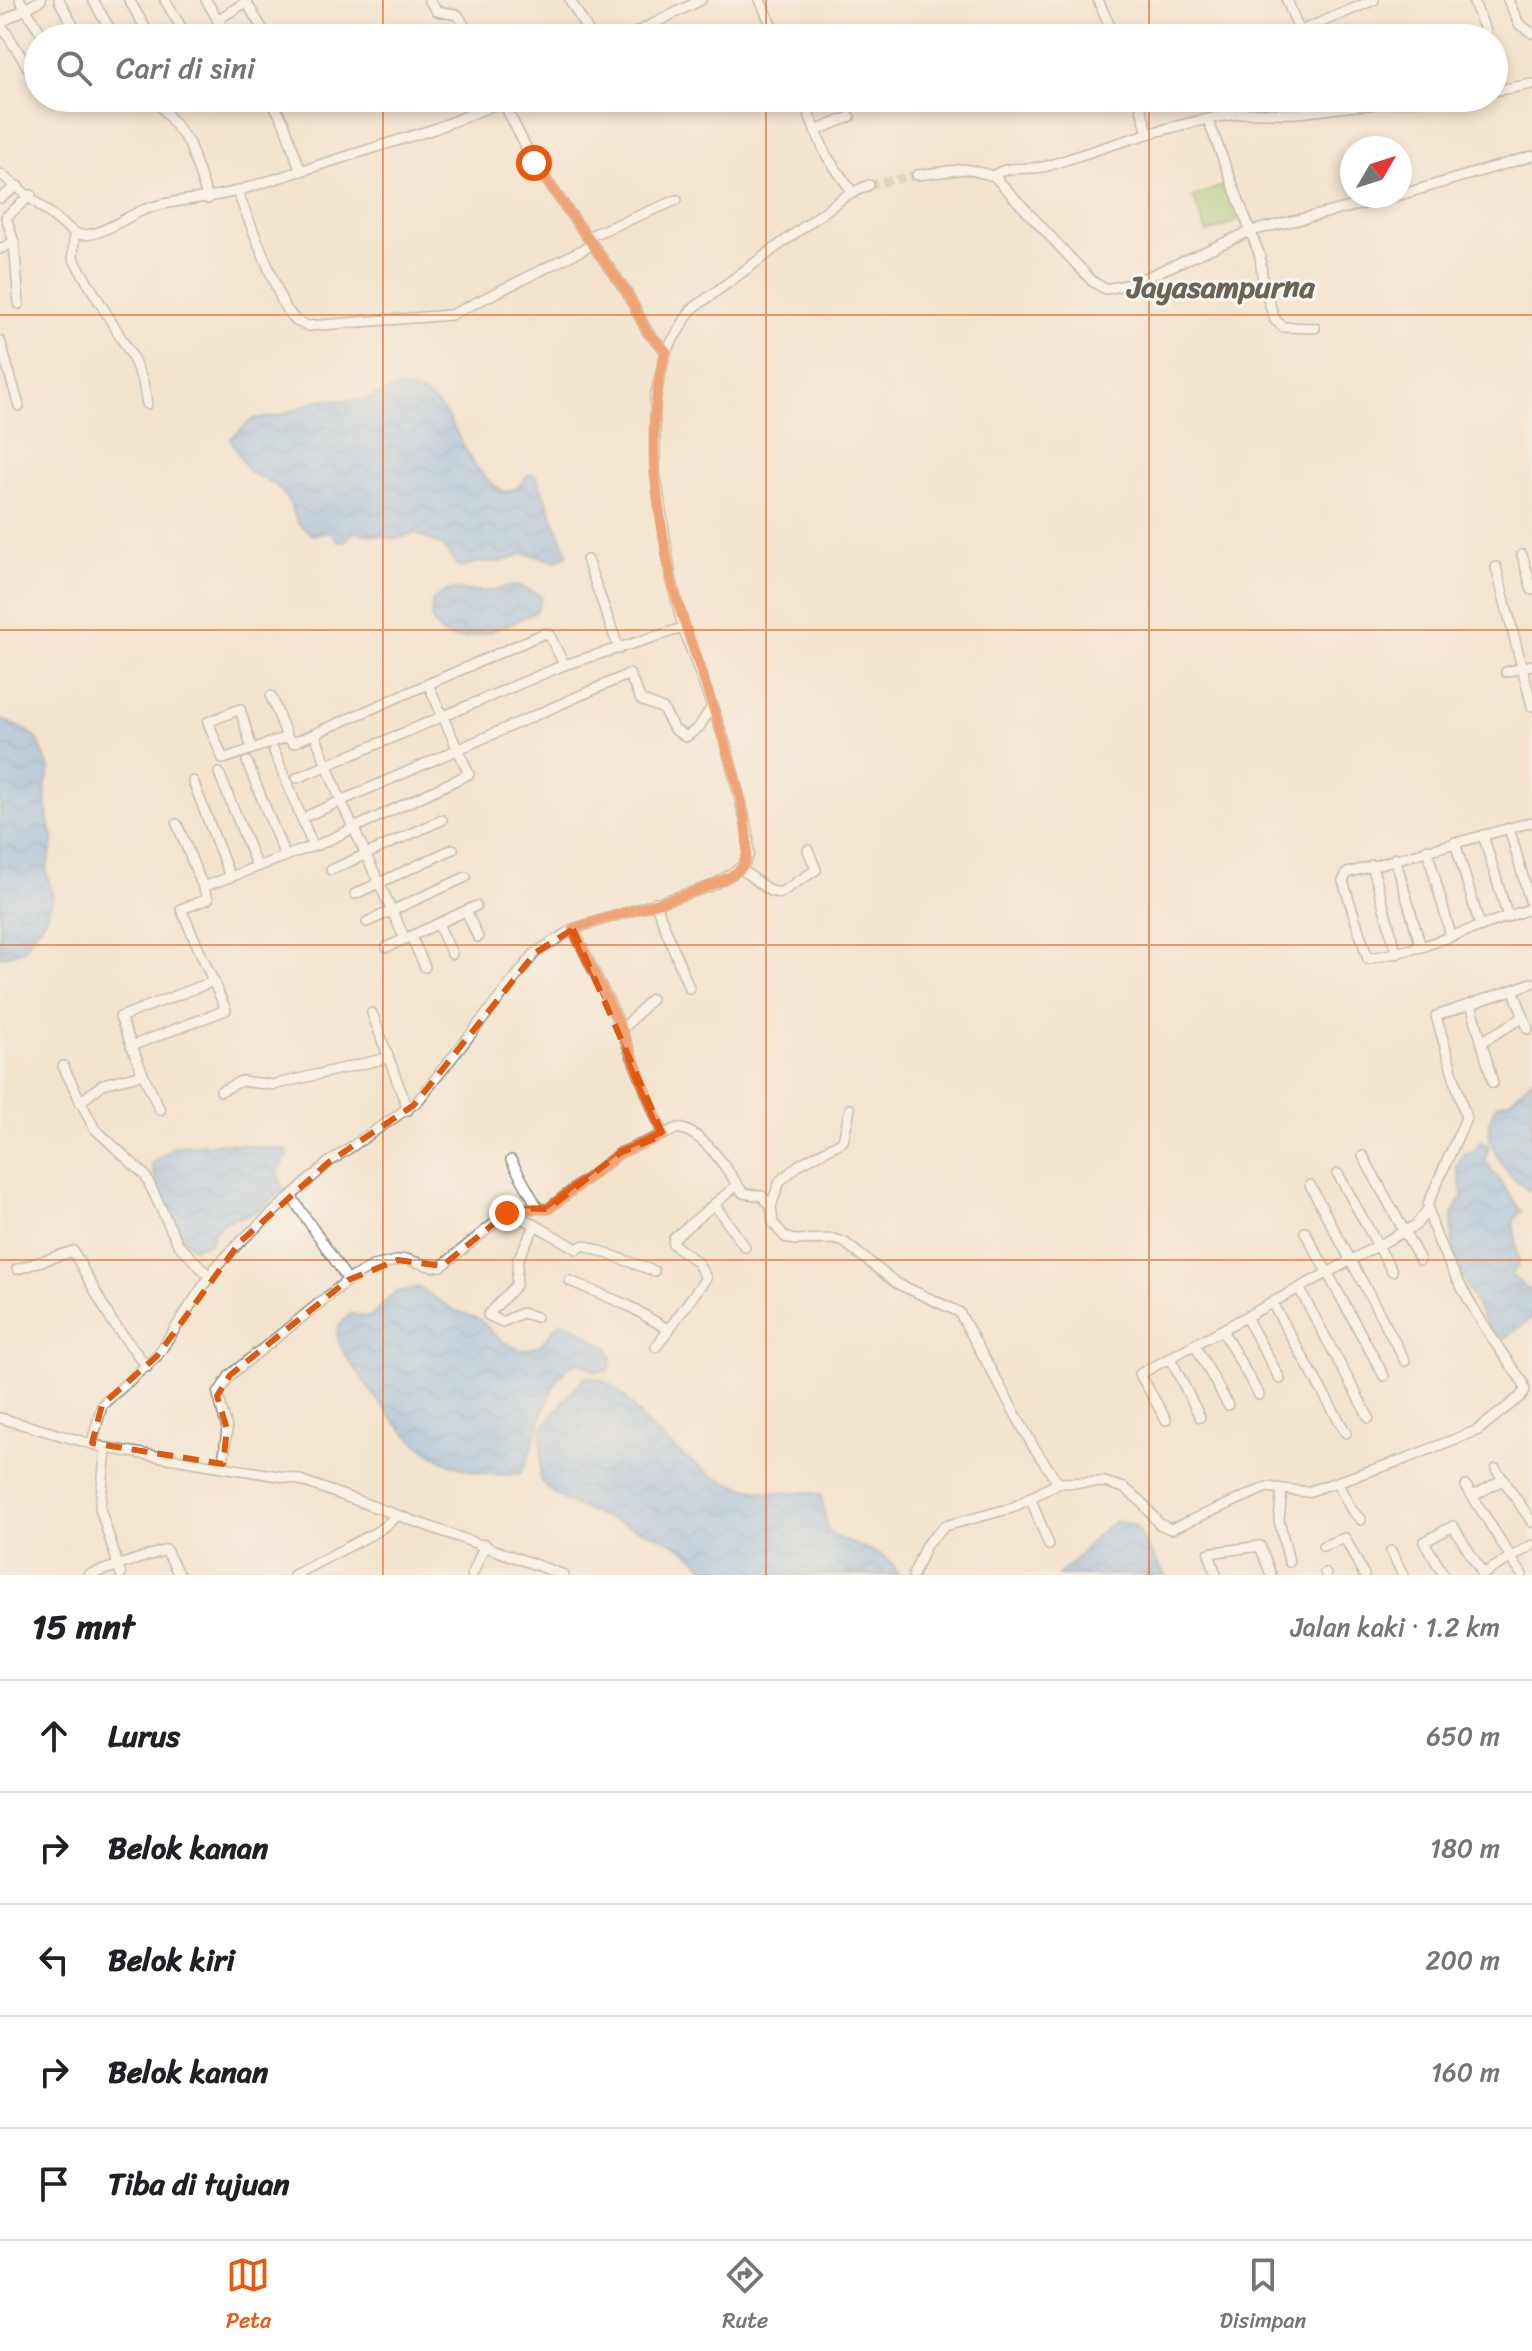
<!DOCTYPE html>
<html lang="id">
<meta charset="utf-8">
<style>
body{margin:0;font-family:Sriracha,sans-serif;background:#f2f2f2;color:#202124}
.compass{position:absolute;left:1340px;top:136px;width:72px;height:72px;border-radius:50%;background:#fff;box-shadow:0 4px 12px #0003;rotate:51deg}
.stop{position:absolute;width:24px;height:24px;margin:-18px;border:6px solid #ea580c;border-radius:50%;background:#fff}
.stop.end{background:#ea580c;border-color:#fff;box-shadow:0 2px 8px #0008}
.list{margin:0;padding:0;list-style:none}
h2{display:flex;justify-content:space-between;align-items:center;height:104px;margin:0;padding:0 32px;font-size:34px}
h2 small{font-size:26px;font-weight:400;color:#757577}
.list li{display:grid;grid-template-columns:52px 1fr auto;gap:24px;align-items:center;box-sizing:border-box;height:112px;padding:0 32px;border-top:2px solid #e0e0e0}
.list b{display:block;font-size:30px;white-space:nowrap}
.list em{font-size:26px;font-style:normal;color:#757577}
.icon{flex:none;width:44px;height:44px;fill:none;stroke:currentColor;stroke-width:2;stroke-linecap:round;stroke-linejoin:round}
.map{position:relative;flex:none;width:1532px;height:1575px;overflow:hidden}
.search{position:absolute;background:#fff;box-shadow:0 4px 12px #0003;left:24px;right:24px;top:24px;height:88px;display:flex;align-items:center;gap:20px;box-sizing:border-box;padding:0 28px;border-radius:44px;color:#757577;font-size:30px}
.sheet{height:664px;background:#fff}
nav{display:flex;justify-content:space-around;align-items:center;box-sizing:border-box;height:112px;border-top:2px solid #e0e0e0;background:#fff;font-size:22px;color:#757577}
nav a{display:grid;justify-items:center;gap:4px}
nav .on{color:#ea580c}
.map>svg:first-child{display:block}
.park{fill:#9ac876;stroke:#5c8255;stroke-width:2}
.water{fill:url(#water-waves);stroke:#4e788f;stroke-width:2}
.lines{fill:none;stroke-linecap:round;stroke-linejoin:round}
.minor-tunnel{stroke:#c9c3af;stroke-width:9;stroke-dasharray:9 4.5;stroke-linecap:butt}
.minor-casing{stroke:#8a9081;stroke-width:12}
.minor{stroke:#fff;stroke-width:9}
.route{stroke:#ea580c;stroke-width:10}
.marked{fill:none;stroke:#de580e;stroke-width:6;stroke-dasharray:16 10;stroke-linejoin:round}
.grid{fill:none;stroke:#de580e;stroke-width:2;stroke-opacity:0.55}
.labels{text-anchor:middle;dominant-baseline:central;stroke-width:6;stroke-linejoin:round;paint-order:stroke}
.quarter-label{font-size:30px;font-weight:bold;fill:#6a6456;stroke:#f6f6f2}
</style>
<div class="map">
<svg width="1532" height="1575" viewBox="0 0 1532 1575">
<defs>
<pattern id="water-waves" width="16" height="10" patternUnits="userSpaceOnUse" patternTransform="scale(2)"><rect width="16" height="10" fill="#7cb2ea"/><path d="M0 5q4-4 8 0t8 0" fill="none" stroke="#6592be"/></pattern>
</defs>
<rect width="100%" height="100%" fill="#f6f6f2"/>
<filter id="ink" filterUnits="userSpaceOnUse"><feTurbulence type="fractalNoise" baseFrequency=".0125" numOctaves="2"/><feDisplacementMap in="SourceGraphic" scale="16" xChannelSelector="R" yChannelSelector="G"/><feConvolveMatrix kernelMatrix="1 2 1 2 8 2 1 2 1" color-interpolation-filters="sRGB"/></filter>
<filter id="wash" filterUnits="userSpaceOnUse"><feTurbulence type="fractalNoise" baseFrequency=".006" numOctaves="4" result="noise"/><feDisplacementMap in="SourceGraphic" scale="32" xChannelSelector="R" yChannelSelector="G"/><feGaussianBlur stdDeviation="1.8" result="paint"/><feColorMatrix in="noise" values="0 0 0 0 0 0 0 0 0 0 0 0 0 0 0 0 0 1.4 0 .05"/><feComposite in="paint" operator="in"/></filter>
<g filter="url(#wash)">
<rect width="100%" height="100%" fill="#f4e4ce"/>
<!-- park -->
<path class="park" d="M1224,185L1238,221L1207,233L1193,197Z"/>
<!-- water -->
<g class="water">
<path d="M398,387C407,390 420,392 428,397C461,417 461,471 506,492L517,488L529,474L536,475L568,555L556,561L522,553C495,570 486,555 463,567L457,565L442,545L414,533L397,539L354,532L345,541H339L330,532L312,535L298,523L288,500L276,485L249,472L230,439L253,419L278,416L320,400L363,401Z"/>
<path d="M517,585L542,596L536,612C517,621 462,649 443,634C438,631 434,623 431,619L432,600L448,590L487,591Z"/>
<path d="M0,719L28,731L38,740L50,770L45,788L48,820L54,839L46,870L53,896L47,915L23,951L0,957Z"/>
<path d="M1532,1078V1192C1510,1181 1487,1149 1489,1123C1490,1117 1495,1109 1497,1104L1511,1100Z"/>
<path d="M1480,1141L1489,1146L1485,1160L1521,1211L1513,1222L1519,1264L1511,1275L1529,1291L1532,1289V1318L1497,1343C1478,1309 1430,1232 1463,1197L1457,1166L1464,1153L1474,1152Z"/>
<path d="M229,1143L286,1150L288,1156L278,1172L283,1190C274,1197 263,1208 252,1213C231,1222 216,1216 210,1243L192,1248L165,1213L151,1164L176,1146Z"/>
<path d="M418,1287L454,1310L479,1319L503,1342L520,1350L539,1347L560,1322C580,1324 590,1341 608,1348L612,1359L609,1370L597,1371L579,1362C546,1367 537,1453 519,1474C441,1481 402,1436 361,1377C350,1361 337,1348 337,1329C358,1302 349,1320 371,1316L394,1293Z"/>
<path d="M588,1377C616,1381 623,1396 640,1416C655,1435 682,1456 702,1469C728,1486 760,1493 791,1493C803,1493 810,1491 821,1495L828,1532C849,1549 889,1546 898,1575H709C681,1522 578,1527 540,1480L542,1428L582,1379Z"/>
<path d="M1116,1521L1135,1526L1165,1575H1058C1081,1559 1092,1534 1116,1521Z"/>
</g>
</g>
<g filter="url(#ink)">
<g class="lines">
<!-- minor-tunnel -->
<path class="minor-tunnel" d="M869,185L917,175"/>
<defs>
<g id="minor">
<path d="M20,0L44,38"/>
<path d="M59,0L80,38"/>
<path d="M93,0L115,38"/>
<path d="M129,0L146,29"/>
<path d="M165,0L181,27"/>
<path d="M206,0L229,38"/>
<path d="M245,0L268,38"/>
<path d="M429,0L437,11L458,15L472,38"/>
<path d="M570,0L592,38"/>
<path d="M760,0L777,38"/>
<path d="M1098,0L1115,38"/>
<path d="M1287,0L1302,38"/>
<path d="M1473,0L1486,32"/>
<path d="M1508,0L1519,24L1532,33"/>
<path d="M217,20L246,2"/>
<path d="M0,23L38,83"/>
<path d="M0,23L41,0"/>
<path d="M1305,29L1374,0"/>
<path d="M625,38L701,0"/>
<path d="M1494,91L1532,84"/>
<path d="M155,98L189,143L208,199"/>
<path d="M270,98L284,123L300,169"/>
<path d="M501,98L534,163L626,291L648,333L666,351"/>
<path d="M802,98L826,155L853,193"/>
<path d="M1138,98L1148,133"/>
<path d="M1342,98L1346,107L1434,98"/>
<path d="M1208,120L1260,256L1263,284L1275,320L1283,327L1315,328"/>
<path d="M815,131L850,117"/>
<path d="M0,174C16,184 69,232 78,234C97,239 124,218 141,211C169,199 206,200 237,191L434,129L512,98"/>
<path d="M917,175L966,169L994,176L1092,281L1105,289L1131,284L1251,231L1396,196"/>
<path d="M994,176C1006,164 1031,171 1047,166C1109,146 1170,124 1236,114C1256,111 1276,114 1297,113C1313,112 1330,109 1346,107"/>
<path d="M237,191L284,306L296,321L308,326L451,315L592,245"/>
<path d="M1400,195L1532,156"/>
<path d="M0,198L18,186"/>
<path d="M74,233L73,258L132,356L143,382L147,404"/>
<path d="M587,237L677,200"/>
<path d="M0,249L14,242"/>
<path d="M19,304L14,242L6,217L31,195"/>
<path d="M0,341L19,406"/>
<path d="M1522,555L1532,590"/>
<path d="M587,560L619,649"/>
<path d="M1496,567L1532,706"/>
<path d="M1506,672L1532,665"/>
<path d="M271,696L287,737L293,743L545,633L550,636L564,665"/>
<path d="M315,735L341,801L405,939L387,947"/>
<path d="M252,749L240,709L208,722L223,759L287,737"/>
<path d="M247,762L285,856"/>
<path d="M219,773L257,867"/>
<path d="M297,778L564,665L683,628"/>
<path d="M193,781L230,877"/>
<path d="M309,815L629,674L641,700L663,709L674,729L686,737L699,727L713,705"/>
<path d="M1532,822L1347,873L1343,881L1368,959L1421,947L1532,908"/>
<path d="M1509,828L1532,908"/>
<path d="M1483,835L1508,917"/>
<path d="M1455,842L1480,926"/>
<path d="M318,845L469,774L428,684"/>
<path d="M1427,849L1451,936"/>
<path d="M1395,858L1421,947"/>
<path d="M1372,865L1397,954"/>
<path d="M741,869L770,891L780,893L816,870L808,850"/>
<path d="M331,870L442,820"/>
<path d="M203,887L313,846L274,751"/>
<path d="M355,894L453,849"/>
<path d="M655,902L689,988"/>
<path d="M466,911L478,937"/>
<path d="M367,922L466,877"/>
<path d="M438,924L452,954"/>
<path d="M573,929L615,1014L663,1135"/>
<path d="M411,936L425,967"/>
<path d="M405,939L476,906"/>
<path d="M1514,991L1528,1029"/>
<path d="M1471,1004L1493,1083"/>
<path d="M372,1013L408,1110"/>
<path d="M622,1030L651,999"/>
<path d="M1481,1042L1524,1017"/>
<path d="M131,1046L226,1010L181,909L208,899L177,824"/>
<path d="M63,1066L94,1128L145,1175L178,1244L210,1277"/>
<path d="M143,1074L120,1017L214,981"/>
<path d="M221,1091L241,1081L273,1085L387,1058"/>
<path d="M80,1102L103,1084L143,1074L160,1110"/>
<path d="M850,1109L843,1141L800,1164L780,1181L771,1206L773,1223L785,1237L794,1240L833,1239L844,1242L896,1283L959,1312L1033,1446L1058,1483"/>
<path d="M1363,1156L1420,1260"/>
<path d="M511,1160L538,1208"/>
<path d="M1338,1174L1392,1271"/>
<path d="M1310,1185L1405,1361"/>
<path d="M291,1196L348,1280"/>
<path d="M714,1204L745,1247"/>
<path d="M507,1213L530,1222L577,1249L584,1245L654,1271"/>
<path d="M535,1226L518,1259L516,1285L488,1315L502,1322L522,1313L536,1317"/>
<path d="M1305,1232L1384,1376"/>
<path d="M17,1269L73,1251L111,1320L147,1367"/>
<path d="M570,1281L629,1306L669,1330"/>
<path d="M1299,1288L1369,1418"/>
<path d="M1272,1303L1346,1433"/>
<path d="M1246,1317L1280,1379"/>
<path d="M1222,1330L1259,1395"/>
<path d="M1195,1345L1228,1405"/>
<path d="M656,1347L706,1278L697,1262L673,1244L674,1238L737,1185"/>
<path d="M1170,1358L1200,1417"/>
<path d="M0,1418L106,1448L297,1479L564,1575"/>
<path d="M1166,1420L1140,1374L1416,1225L1428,1209"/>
<path d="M92,1443L102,1405L157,1356L215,1268L240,1242L329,1162L417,1102L535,953L573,929L712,886L743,866L749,854L748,831L726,745L683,628L671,578L655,470V397L666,351L691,310L847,195L869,185"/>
<path d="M106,1448L100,1508L121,1575"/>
<path d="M223,1464L227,1429L218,1394L230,1375L348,1280L373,1266L406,1259L433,1267L442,1266L513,1208L548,1209L620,1153L678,1128C707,1133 728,1172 743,1193L762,1196L771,1206"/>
<path d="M1496,1469L1532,1522"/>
<path d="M1337,1482L1351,1509L1361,1520"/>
<path d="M1466,1486L1522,1575"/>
<path d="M1282,1489L1279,1520L1289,1562"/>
<path d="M1473,1496L1504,1479"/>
<path d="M1030,1497L1049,1545"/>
<path d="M1323,1546L1345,1538L1364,1575"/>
<path d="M1391,1551L1403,1575"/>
<path d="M1325,1573L1326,1575"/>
<path d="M88,1575L166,1550L179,1575"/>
<path d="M294,1575L378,1531L397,1516"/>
<path d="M472,1575L485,1544"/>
<path d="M913,1575L926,1545L945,1526L1012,1508L1058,1483L1104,1482L1124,1488L1141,1501L1159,1524L1171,1529L1267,1487L1307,1492L1405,1459L1478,1430L1521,1396L1525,1390L1523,1382C1496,1347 1431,1247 1428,1204L1466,1118L1436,1016L1532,983"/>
<path d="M1216,1575L1209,1553L1260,1546L1271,1575"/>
<path d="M1444,1575L1424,1542L1453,1526L1483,1574"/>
<path d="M1481,1575L1532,1545"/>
</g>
</defs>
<!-- minor casing -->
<use href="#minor" class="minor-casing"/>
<!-- minor -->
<use href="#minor" class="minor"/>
</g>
</g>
<g class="lines" filter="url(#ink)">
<!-- route -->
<path class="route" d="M507,1213L513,1208L548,1209L620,1153L663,1135L622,1030L573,929C608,915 724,890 742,867C769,834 681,629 671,578C656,503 644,426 666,351L648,333L626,291L534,163"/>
</g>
<!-- marked area -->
<path d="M0 0H1532V1575H0ZM573,929L663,1135L620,1153L548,1209L513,1208L442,1266L398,1260L348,1280L230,1375L217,1396L227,1429L223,1464L92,1443L102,1405L157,1356L240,1242L329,1162L414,1105L535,953Z" fill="#f4e4ce" fill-opacity=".55" fill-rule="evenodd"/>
<path class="marked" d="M573,929L663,1135L620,1153L548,1209L513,1208L442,1266L398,1260L348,1280L230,1375L217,1396L227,1429L223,1464L92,1443L102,1405L157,1356L240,1242L329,1162L414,1105L535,953Z"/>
<!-- grid -->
<path class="grid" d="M383,0V38M766,0V38M1149,0V38M383,98V1575M766,98V1575M1149,98V1575M0,315H1532M0,630H1532M0,945H1532M0,1260H1532"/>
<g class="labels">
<!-- quarter labels -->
<g class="quarter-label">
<text x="1221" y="287">Jayasampurna</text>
</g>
</g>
</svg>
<svg class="compass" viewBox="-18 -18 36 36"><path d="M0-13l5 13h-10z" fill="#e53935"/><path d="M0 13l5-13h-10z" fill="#757577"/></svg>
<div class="stop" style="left:534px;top:163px"></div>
<div class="stop end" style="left:507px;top:1213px"></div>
<div class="search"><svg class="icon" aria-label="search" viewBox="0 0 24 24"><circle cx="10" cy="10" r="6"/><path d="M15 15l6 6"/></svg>Cari di sini</div>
</div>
<section class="sheet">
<h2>15 mnt<small>Jalan kaki · 1.2 km</small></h2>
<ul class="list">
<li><svg class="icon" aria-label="ahead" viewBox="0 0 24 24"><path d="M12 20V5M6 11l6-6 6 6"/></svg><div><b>Lurus</b></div><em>650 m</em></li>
<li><svg class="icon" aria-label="right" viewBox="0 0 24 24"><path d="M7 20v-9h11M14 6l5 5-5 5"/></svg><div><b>Belok kanan</b></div><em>180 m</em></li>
<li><svg class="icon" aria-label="left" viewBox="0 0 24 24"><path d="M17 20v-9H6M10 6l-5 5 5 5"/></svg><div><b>Belok kiri</b></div><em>200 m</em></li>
<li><svg class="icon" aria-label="right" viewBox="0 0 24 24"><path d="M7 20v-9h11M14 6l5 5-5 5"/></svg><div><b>Belok kanan</b></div><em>160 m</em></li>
<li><svg class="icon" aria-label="arrive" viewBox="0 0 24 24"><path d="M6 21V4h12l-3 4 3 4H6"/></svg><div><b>Tiba di tujuan</b></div></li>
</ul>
</section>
<nav>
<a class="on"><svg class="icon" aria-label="map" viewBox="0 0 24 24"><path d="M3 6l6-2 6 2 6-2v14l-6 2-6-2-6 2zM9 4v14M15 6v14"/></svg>Peta</a>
<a><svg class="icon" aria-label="directions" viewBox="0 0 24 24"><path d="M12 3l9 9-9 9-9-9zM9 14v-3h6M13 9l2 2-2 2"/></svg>Rute</a>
<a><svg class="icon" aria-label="saved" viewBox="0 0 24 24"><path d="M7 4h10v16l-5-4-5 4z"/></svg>Disimpan</a>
</nav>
